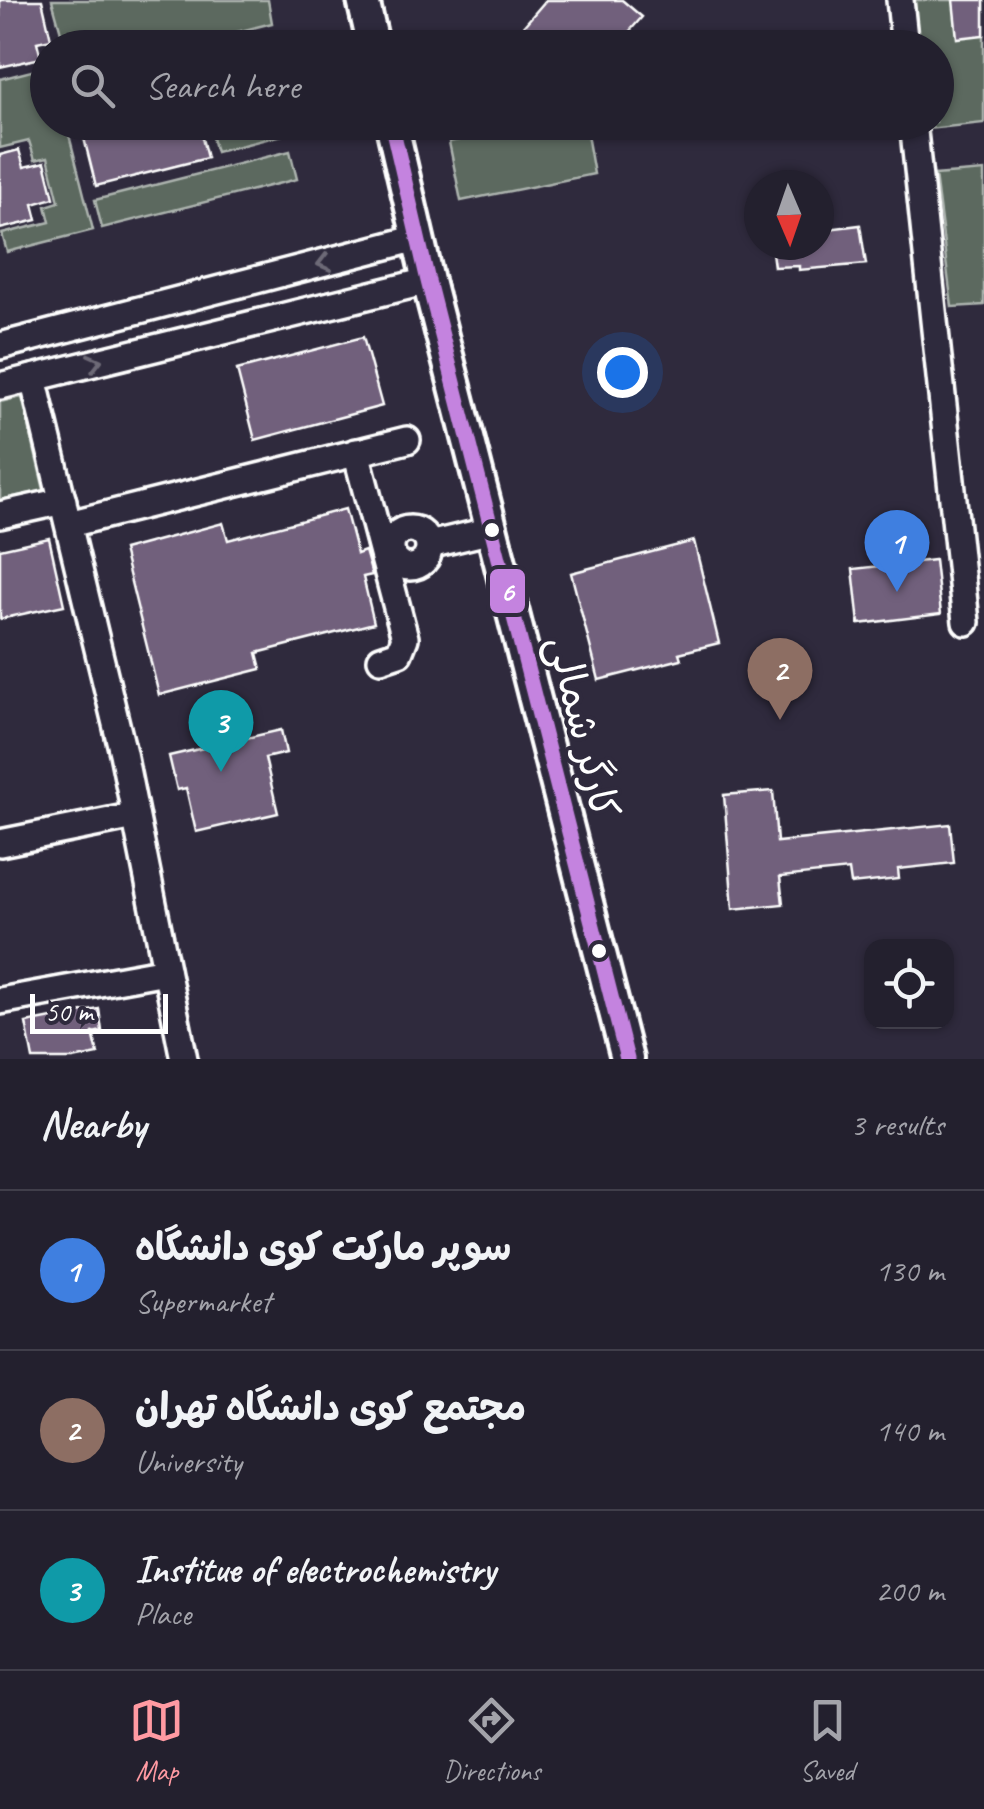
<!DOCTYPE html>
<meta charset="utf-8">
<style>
body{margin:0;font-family:Caveat,"Playpen Sans Arabic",sans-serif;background:#2f2d3a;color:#f1f3f6}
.controls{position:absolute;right:30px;bottom:30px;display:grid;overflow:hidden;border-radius:20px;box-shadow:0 2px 8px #0004}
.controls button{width:90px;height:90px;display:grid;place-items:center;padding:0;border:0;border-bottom:2px solid #403e4a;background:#23202e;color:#f1f3f6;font:50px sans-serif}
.compass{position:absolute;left:744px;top:170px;width:90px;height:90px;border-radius:50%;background:#23202e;box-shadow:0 2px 8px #0004;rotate:178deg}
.scale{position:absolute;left:30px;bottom:25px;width:138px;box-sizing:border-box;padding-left:10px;border:5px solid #fff;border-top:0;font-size:28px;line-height:35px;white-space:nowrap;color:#fff;-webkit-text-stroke:8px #2f2a3d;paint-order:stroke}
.you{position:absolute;left:622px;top:372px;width:35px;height:35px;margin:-25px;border:8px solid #fff;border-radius:50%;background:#1a73e8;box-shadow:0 0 0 15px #1a73e833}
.badge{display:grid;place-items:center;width:65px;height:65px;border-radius:50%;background:#ff9aa2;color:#fff;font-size:32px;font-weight:700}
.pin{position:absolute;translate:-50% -82px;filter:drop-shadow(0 2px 5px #0008)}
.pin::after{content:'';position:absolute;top:52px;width:35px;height:30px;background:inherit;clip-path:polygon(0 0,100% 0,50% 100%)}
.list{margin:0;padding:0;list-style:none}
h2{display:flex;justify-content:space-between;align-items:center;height:130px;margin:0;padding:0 40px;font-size:42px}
h2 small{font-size:32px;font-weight:400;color:#a3a3aa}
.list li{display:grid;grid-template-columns:65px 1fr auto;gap:30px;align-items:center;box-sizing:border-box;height:160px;padding:0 40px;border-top:2px solid #403e4a}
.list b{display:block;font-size:38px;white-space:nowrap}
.list p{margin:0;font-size:32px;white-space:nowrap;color:#a3a3aa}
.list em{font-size:32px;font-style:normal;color:#a3a3aa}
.icon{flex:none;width:55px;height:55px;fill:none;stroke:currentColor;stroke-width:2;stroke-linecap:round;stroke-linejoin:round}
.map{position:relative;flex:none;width:984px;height:1059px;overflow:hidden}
.search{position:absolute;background:#23202e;box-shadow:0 2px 8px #0004;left:30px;right:30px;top:30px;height:110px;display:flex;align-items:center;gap:25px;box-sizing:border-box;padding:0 35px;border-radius:55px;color:#a3a3aa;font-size:38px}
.sheet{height:610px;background:#23202e}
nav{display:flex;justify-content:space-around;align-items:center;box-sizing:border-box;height:140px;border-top:2px solid #403e4a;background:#23202e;font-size:28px;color:#a3a3aa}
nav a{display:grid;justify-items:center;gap:5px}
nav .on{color:#ff9aa2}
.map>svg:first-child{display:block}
.green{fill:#5b695f;stroke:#adb4af;stroke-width:2.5}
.building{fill:#71607b;stroke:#fff;stroke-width:2.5}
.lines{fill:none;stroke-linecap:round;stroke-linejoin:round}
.minor-casing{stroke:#fff;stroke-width:32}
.major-casing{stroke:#fff;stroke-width:38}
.minor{stroke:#2f2a3d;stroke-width:25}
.major{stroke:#2f2a3d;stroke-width:30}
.bus-1-casing{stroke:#2f2a3d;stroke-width:22}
.bus-1{stroke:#c483df;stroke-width:15}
.oneway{stroke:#6d6a77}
.bus-dot{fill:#fff;stroke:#2f2a3d;stroke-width:4}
.labels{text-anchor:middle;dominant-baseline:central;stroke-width:8;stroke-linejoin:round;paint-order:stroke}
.street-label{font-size:40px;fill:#fff;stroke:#2f2a3d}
.line-badge{stroke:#2f2a3d;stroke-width:4}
.badge-label{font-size:28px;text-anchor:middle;font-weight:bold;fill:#fff}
</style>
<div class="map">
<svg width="984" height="1059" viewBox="0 0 984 1059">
<rect width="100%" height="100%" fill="#2f2a3d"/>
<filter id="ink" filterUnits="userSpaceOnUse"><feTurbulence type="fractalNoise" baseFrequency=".01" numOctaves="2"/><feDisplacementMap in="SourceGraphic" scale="20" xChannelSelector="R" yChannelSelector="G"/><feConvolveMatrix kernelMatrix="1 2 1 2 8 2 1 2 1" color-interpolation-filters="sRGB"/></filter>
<g filter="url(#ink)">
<!-- green -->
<g class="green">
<path d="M52,0H268L272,23L178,47H65Z"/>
<path d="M913,0H984V123L928,129L927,123L936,122V48L918,47Z"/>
<path d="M47,67L48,122L66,123L93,230L7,252L2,234L50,222L46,206L59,202L48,157L35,160L29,141L0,148V79Z"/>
<path d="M545,122L585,123L594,174L461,201L449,142Z"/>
<path d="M208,123H278L282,135L216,152Z"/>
<path d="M290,151L297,179L102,228L95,200Z"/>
<path d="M984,171V305L952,307L935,175Z"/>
<path d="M22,397L44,490L0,500V402Z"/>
</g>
<!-- building -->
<g class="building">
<path d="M0,0H42L51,39L37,42L41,58L0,67Z"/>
<path d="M546,0H622L642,17L615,48H543L521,29Z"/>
<path d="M953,0H984V35L957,38Z"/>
<path d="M80,122H198L207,158L96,186Z"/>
<path d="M19,150L24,167L45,162L54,198L33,204L37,220L0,229V155Z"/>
<path d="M860,225L866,264L799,270V266L774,267L771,245H819V230Z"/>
<path d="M363,337L382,406L255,440L237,370Z"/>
<path d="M345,509L357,554L365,551L372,575L363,577L374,623L257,653L261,669L159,695L123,550L223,523L228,540Z"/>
<path d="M49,538L64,605L0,619V549Z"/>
<path d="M694,541L719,643L679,653L681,659L599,680L571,573Z"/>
<path d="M935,560L941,614L859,624L853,569Z"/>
<path d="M281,730L286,753L265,758L278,813L196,832L186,788L177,790L169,756Z"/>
<path d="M773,791L777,842L950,824L954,863L898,869L899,879L851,884L849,870L780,877L783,904L733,909L724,795Z"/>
<path d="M99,1009L102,1031L93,1033L98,1054L73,1059H33L26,1023Z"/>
</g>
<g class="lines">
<defs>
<g id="minor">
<path d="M900,0L905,48"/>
<path d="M913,122L966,622"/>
<path d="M0,346L418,238"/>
<path d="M33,378L123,753L184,1059"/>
<path d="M0,386L428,281"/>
<path d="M356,452L405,638L399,653L381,659"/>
<path d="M0,515L63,501"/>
<path d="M69,524L407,440"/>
<circle cx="410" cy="548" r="19"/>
<path d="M429,545L492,530"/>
<path d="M0,843L135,816"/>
<path d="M0,1001L166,971"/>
</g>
<g id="major">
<path d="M363,0L374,48"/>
<path d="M391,122L428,281L627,1059"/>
</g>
</defs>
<!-- minor casing -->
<use href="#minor" class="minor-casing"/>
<!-- major casing -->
<use href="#major" class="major-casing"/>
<!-- minor -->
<use href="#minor" class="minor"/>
<!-- major -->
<use href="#major" class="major"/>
<defs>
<path id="bus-1" d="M391,122L428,281L627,1059"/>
</defs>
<!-- bus-1 casing -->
<use href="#bus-1" class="bus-1-casing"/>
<!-- bus-1 -->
<use href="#bus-1" class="bus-1"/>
</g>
<!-- one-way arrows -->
<defs><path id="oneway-chevron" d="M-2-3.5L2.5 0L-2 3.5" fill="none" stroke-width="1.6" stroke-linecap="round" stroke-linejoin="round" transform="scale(2.5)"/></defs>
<g class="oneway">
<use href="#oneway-chevron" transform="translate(324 263) rotate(166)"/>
<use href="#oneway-chevron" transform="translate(95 362) rotate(-14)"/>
</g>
</g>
<!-- markers -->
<g class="bus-dot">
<circle cx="492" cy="530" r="9"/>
<circle cx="599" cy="951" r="9"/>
</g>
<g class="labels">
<!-- street labels -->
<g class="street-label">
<text transform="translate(583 727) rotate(76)">کارگر شمالی</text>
</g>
</g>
<rect class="line-badge" x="488" y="567" width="39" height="48" rx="10" fill="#c483df"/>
<g class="badge-label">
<text x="507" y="601">6</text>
</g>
</svg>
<div class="controls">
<button><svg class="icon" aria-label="locate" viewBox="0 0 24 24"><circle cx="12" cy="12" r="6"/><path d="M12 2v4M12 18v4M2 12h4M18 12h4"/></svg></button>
</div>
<svg class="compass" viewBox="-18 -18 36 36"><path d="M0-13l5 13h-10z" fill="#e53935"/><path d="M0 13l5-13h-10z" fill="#a3a3aa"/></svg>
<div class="scale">50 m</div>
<div class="you"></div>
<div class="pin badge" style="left:897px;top:592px;background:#3f7fe0">1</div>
<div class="pin badge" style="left:780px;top:720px;background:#8d6e63">2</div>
<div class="pin badge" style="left:221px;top:772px;background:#0f9aa8">3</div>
<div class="search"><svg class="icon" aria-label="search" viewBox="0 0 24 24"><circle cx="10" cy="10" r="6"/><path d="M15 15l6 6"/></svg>Search here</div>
</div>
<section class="sheet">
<h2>Nearby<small>3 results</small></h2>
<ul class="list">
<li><span class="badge" style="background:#3f7fe0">1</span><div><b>سوپر مارکت کوی دانشگاه</b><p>Supermarket</p></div><em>130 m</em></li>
<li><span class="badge" style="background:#8d6e63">2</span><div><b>مجتمع کوی دانشگاه تهران</b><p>University</p></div><em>140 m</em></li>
<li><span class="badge" style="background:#0f9aa8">3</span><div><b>Institue of electrochemistry</b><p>Place</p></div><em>200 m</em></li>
</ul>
</section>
<nav>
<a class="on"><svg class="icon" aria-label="map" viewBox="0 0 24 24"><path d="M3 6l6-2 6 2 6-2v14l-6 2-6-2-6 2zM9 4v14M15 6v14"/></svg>Map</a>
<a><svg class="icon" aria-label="directions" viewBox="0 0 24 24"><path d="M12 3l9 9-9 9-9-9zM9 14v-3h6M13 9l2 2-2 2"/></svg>Directions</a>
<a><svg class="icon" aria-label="saved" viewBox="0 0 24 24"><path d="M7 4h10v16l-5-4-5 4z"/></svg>Saved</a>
</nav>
